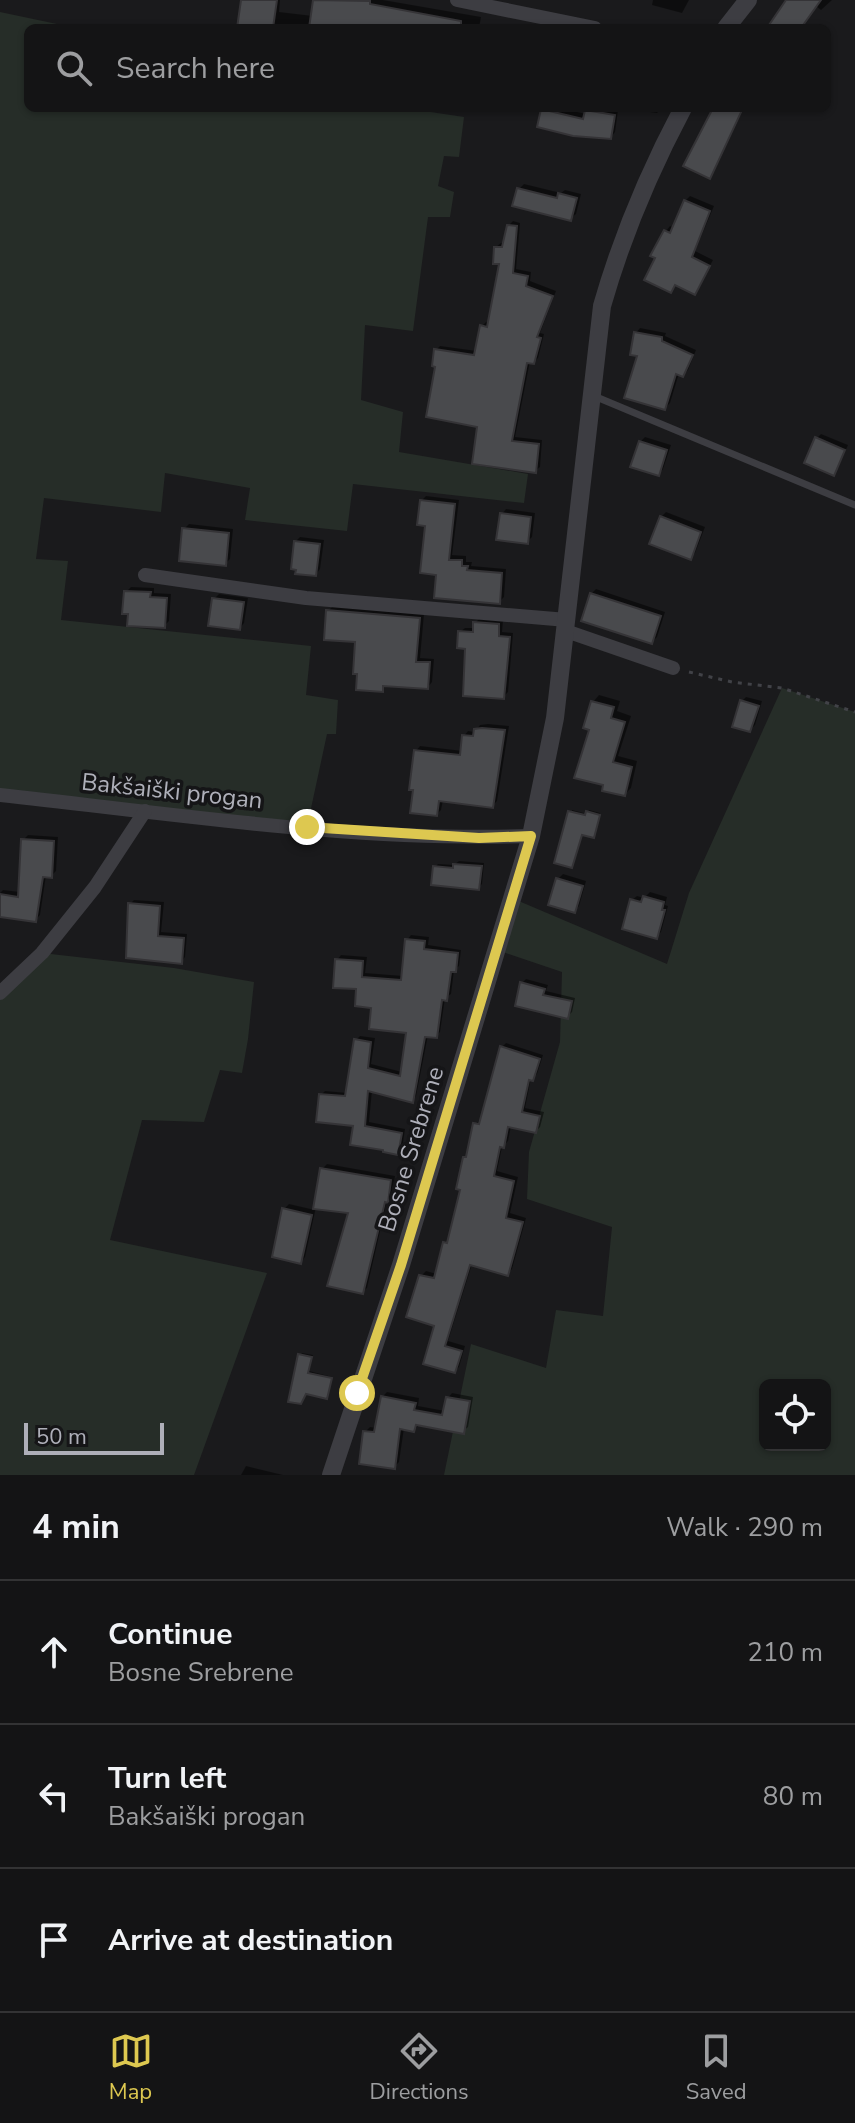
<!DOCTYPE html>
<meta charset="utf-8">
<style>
body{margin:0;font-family:"Nunito Sans",sans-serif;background:#212122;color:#f1f3f6}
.controls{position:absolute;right:24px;bottom:24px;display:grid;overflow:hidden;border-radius:12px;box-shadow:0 2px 6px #0004}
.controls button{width:72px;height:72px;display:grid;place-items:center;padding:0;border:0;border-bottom:2px solid #333334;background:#141415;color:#f1f3f6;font:40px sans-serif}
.scale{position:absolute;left:24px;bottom:20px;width:140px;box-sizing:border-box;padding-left:8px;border:4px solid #aeafb9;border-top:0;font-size:22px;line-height:28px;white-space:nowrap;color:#aeafb9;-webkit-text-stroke:6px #151517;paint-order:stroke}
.stop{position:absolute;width:24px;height:24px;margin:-18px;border:6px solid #ddc850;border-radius:50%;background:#fff}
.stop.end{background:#ddc850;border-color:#fff;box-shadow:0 2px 8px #0008}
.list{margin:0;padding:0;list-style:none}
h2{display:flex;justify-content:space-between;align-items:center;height:104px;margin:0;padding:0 32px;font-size:34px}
h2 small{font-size:26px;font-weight:400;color:#9d9ea0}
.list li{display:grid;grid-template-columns:52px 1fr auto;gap:24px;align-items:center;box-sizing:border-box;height:144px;padding:0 32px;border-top:2px solid #333334}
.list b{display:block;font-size:30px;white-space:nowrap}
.list p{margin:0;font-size:26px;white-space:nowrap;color:#9d9ea0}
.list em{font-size:26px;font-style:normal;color:#9d9ea0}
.icon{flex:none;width:44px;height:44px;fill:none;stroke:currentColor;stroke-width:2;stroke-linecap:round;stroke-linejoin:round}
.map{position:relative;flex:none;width:855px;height:1475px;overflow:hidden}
.search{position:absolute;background:#141415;box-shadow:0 2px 6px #0004;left:24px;right:24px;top:24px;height:88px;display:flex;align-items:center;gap:20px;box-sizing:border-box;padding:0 28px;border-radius:12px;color:#9d9ea0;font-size:30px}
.sheet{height:536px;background:#141415}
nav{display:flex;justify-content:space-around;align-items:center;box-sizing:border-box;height:112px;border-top:2px solid #333334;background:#141415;font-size:22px;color:#9d9ea0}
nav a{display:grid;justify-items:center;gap:4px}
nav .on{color:#ddc850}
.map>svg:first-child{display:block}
.green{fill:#262d28;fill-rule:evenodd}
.shadow{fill:#0007}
.building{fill:#494a4d;stroke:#353437;stroke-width:2}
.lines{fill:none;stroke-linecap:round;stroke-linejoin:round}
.path{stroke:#414247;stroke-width:3;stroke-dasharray:4 6;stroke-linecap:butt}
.service{stroke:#3d3d42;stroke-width:7}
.minor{stroke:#3d3d42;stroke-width:14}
.tertiary{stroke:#3d3d42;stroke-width:18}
.route{stroke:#ddc850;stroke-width:10}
.labels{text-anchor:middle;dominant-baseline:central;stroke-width:7;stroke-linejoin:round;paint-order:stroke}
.street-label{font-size:24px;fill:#aeafb9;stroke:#151517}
</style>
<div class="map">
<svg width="855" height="1475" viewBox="0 0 855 1475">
<rect width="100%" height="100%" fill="#1a1a1c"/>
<!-- green -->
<g class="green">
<path d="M0,12L76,28H28V108H404L464,117L459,157L444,156L438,186L454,192L450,217H428L413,331L365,325L361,400L403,412L399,452L528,474L524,503L353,484L347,531L245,520L250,488L165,473L161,512L44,498L36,559L68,561L61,620L311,646L306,695L338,700L336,734H327L307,827L0,795Z"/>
<path d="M782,688L855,712V1475H444L471,1344L546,1368L556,1310L603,1316L612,1227L527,1199L529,1152L560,1042L562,972L497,950L514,899L667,964L689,893ZM765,1385H825V1445H765Z"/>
<path d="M42,953L174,968L254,982L248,1039L242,1073L220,1070L204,1122L142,1120L110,1240L267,1273L194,1475H0V993Z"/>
</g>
<!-- shadow -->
<g class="shadow">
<path d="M243,0H280L279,12L313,16L315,0H383L481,17L479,28H239Z"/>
<path d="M653,0H689L682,13L652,5Z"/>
<path d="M789,0H832L821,10L816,6L800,28H769Z"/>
<path d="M545,108H560L586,114L590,108L618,110L615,132L611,137L543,110Z"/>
<path d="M636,108H662L657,113L636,110Z"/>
<path d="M715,108H744L714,172L709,176Z"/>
<path d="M524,184L561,193L565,190L581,194L576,214L571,218L519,189Z"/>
<path d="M690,196L714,206L695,251L713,260L695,293L677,283L671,291L658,257L666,231L670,226L674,228L685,201Z"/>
<path d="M513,221L520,223L516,269L531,272L530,281L556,291L540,333L544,334L538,358L534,362L530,361L515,437L542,440L540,467L535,471L480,425L437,365L436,350L440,346L477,351L482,326L486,322L490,323L502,262L496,247L501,243H505L508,226Z"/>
<path d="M640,328L666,333L665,336L696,350L688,370L683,375L679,373L670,403L665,408L639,355L636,333Z"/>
<path d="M821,434L848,445L838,468L834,473L817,438Z"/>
<path d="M645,437L671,445L663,469L659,474L640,442Z"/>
<path d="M426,496L459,500L452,555L466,556V562H472L471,566L506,569L504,597L499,602L438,573L421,501Z"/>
<path d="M506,509L535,513L532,537L527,542L502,514Z"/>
<path d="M666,512L705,527L695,553L690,558L661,517Z"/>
<path d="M189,524L233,529L230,559L225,564L184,529Z"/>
<path d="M300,537L324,540L320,569L316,574L298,568L295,542Z"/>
<path d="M131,587L154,588V593L171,594L169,621L164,626L126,592Z"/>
<path d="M596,589L665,612L657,637L652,642L591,594Z"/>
<path d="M219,594L248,598L244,623L240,628L214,599Z"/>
<path d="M333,606L424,614L420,658L434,659L432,682L428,687L387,684L382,690L359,672L357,640L328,611Z"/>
<path d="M480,618L503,620L502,632L513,633L508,692L503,697L460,632L465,628H475V623Z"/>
<path d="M599,695L620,701L617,711L631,716L618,756L637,761L631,788L625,794L591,728L593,702Z"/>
<path d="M746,697L762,701L755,725L750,730L742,701Z"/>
<path d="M488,724L509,726L497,801L492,806L443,800L441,810L437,814L416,751L420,746L463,751L464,736L468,731L475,732L480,725Z"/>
<path d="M572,810L587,814L589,810L600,813L595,834L583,833L573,864Z"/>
<path d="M28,835L58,837L56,871L51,876L46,875L40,915L35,920L0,915V893L3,890L20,892L23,840Z"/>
<path d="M459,861L484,863L482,884L479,887L435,867L438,864L454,865Z"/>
<path d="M563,874L586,881L579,906L574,911L558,879Z"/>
<path d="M650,892L667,897L665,905L668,906L661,932L656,937L632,900L637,896L644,898Z"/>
<path d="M134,900L164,902L161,932L187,934L185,957L181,962L128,957L130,904Z"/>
<path d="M411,935L429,937L428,945L461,950L459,966L454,970L451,994L445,998L440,1032L436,1036L428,1035L416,1096L412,1101L372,1090L369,1122L405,1129L402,1149L397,1153L321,1095L325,1091L348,1093L356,1040L360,1036L375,1038L371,1064L402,1072L408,1031L373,1006L337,960L341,955L367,957L365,973L403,976L407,940Z"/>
<path d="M526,979L548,985L546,991L575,998L572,1012L567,1017L522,983Z"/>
<path d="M506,1043L543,1055L537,1074L531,1078L525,1108L544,1112L540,1127L536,1131L511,1126L508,1141L502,1147L497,1171L518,1177L510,1213L526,1218L512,1269L507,1274L472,1264L448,1341L465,1346L459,1367L455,1371L421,1276L426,1271L437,1274L445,1243L450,1238L474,1124L482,1120L502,1047Z"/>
<path d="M327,1164L395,1176L392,1196L387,1201L367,1288L362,1292L350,1211L316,1207L305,1257L301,1262L284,1209L289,1204L315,1210L322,1169Z"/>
<path d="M302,1353L313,1355L309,1371L332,1377L326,1397L307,1392L300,1355Z"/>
<path d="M387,1392L419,1398L418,1406L445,1411L448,1398L452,1393L473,1397L468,1427L463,1431L420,1424L414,1430L404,1428L399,1462L394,1467L365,1432L370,1427L377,1428L382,1397Z"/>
<path d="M246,1466L283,1475H241Z"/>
</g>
<!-- building -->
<g class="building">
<path d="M241,0H277L273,28H237Z"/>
<path d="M313,0L370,1V4L461,21V28H309Z"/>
<path d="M786,0H821L801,28H767Z"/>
<path d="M713,108H743L710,179L683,166Z"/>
<path d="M541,109L583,119L585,110L615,115L611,139L573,136L537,127Z"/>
<path d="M517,188L557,198L558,193L577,198L571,221L512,206Z"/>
<path d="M684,200L710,211L692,257L710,266L695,295L675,285L671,293L644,280L655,258L650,256L664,230L670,233Z"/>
<path d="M507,225L517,226L513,273L528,276L526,286L553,296L537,337L541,338L534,364L527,363L512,441L539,444L536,473L472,464L477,427L426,417L435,367L432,366L434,349L474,355L480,325L487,327L499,264H493L494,247H502Z"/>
<path d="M634,332L662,337V341L693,355L683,377L676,374L665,410L624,398L637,356L630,355Z"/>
<path d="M815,437L845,450L834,476L804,463Z"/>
<path d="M639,441L667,450L659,476L630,467Z"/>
<path d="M420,500L455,504L449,560H462V566H468L467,570L502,573L500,604L434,598L436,575L420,573L425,526L417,525Z"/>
<path d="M500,513L531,517L528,544L496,540Z"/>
<path d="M660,516L701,532L691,560L649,544Z"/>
<path d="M182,528L229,533L226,566L179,561Z"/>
<path d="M294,541L320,544L316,576L295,574L296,570L291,569Z"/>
<path d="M124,591L151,592L150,597L167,598L165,628L127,626L128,614H122Z"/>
<path d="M590,593L661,616L652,644L581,621Z"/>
<path d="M212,598L244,602L240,630L208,626Z"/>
<path d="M326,610L420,618L416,662H430L428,689L383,686V692L356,690L357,674H353L355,642L324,640Z"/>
<path d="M473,622L499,624V636L510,637L504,699L463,696L465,649L457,648L458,631L473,632Z"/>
<path d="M740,700L759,706L750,732L732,727Z"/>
<path d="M591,701L614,707L611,718L625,722L613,762L632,767L625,796L602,791L603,785L574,778L589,730L583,728Z"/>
<path d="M482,728L505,730L493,808L439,801L437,816L410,813L413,790H409L414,750L460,755L462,735L473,736L474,729Z"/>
<path d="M568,811L585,815L586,811L600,815L594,838L582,835L572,868L554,863Z"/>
<path d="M21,839L54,841L52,878L43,877L36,922L0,917V894L18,897Z"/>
<path d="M453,864L482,866L479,890L431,885L433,866L453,868Z"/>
<path d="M556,878L583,886L575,913L548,905Z"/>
<path d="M643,896L664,902L662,910H665L657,939L622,929L630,899L641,902Z"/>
<path d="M128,903L160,906L158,936L184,938L182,964L126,958Z"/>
<path d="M405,939L425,941L424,949L458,953L456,972H451L447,1001L442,1000L437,1038L425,1037L413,1103L368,1091L365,1126L402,1133L398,1155L383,1152V1150L350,1145L353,1126L316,1122L319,1094L345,1096L354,1039L371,1042L368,1068L400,1076L406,1033L369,1029L371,1008L355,1006L356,989L333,988L335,959L363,961L362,977L401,980Z"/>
<path d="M520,982L545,989L543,995L572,1001L568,1019L515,1006Z"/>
<path d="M500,1046L540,1059L533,1081L529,1080L522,1112L540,1116L536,1133L508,1127L504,1148L500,1147L494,1176L514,1181L506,1218L523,1222L508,1276L470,1265L445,1346L462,1351L455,1373L423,1364L434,1326L406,1317L419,1275L434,1278L443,1242L447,1243L460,1190L456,1189L463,1157H466L473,1123L479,1124Z"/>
<path d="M320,1168L391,1180L388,1203L385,1202L363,1294L327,1286L348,1213L313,1209Z"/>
<path d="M282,1208L312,1215L301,1264L272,1257Z"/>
<path d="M298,1354L312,1357L308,1373L332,1378L327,1399L306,1394L301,1404L288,1402Z"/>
<path d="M381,1396L416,1403L414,1410L442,1415L446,1397L470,1401L464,1434L416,1425L414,1432L400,1429L395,1469L359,1464L363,1431L374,1432Z"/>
</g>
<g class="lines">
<!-- path -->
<path class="path" d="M689,672L732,682L782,688L855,712"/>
<!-- service -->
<path class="service" d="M594,396L855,505"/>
<!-- minor -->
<g class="minor">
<path d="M457,0L595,28"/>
<path d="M145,575L306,598L567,620"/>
<path d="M566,631L673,668"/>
<path d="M0,795C175,814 355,842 531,836"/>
<path d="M0,993L42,953L95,887L145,811"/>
</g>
<!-- tertiary -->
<g class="tertiary">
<path d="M726,28L748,0"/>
<path d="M331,1475L401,1265L531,836L555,718L602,306C622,236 649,172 683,108"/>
</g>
</g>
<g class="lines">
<!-- route -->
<path class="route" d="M307,827L479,838L531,836L401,1265L357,1393"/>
</g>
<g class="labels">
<!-- street labels -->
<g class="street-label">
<text transform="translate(172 791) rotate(6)">Bakšaiški progan</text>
<text transform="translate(411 1149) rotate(-73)">Bosne Srebrene</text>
</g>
</g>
</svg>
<div class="controls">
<button><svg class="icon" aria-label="locate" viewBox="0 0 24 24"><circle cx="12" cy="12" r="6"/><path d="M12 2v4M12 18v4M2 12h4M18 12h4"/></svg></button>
</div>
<div class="scale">50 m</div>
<div class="stop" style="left:357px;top:1393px"></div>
<div class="stop end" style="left:307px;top:827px"></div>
<div class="search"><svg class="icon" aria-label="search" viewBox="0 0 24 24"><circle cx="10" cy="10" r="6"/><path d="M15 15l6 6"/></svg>Search here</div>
</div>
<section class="sheet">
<h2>4 min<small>Walk · 290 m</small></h2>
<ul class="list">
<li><svg class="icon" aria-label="ahead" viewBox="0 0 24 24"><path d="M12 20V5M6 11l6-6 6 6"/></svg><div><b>Continue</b><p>Bosne Srebrene</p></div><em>210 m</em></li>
<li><svg class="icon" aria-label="left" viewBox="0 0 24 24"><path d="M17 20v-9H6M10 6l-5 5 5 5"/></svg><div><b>Turn left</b><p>Bakšaiški progan</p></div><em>80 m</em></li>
<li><svg class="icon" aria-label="arrive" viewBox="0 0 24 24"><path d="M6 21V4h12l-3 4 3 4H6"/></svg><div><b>Arrive at destination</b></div></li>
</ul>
</section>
<nav>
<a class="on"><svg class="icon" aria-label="map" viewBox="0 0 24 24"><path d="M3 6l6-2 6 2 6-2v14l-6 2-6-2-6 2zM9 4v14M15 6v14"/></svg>Map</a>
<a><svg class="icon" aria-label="directions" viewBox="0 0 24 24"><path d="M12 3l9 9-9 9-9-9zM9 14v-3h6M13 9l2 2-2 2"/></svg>Directions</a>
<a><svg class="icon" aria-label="saved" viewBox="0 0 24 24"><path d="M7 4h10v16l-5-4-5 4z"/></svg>Saved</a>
</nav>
